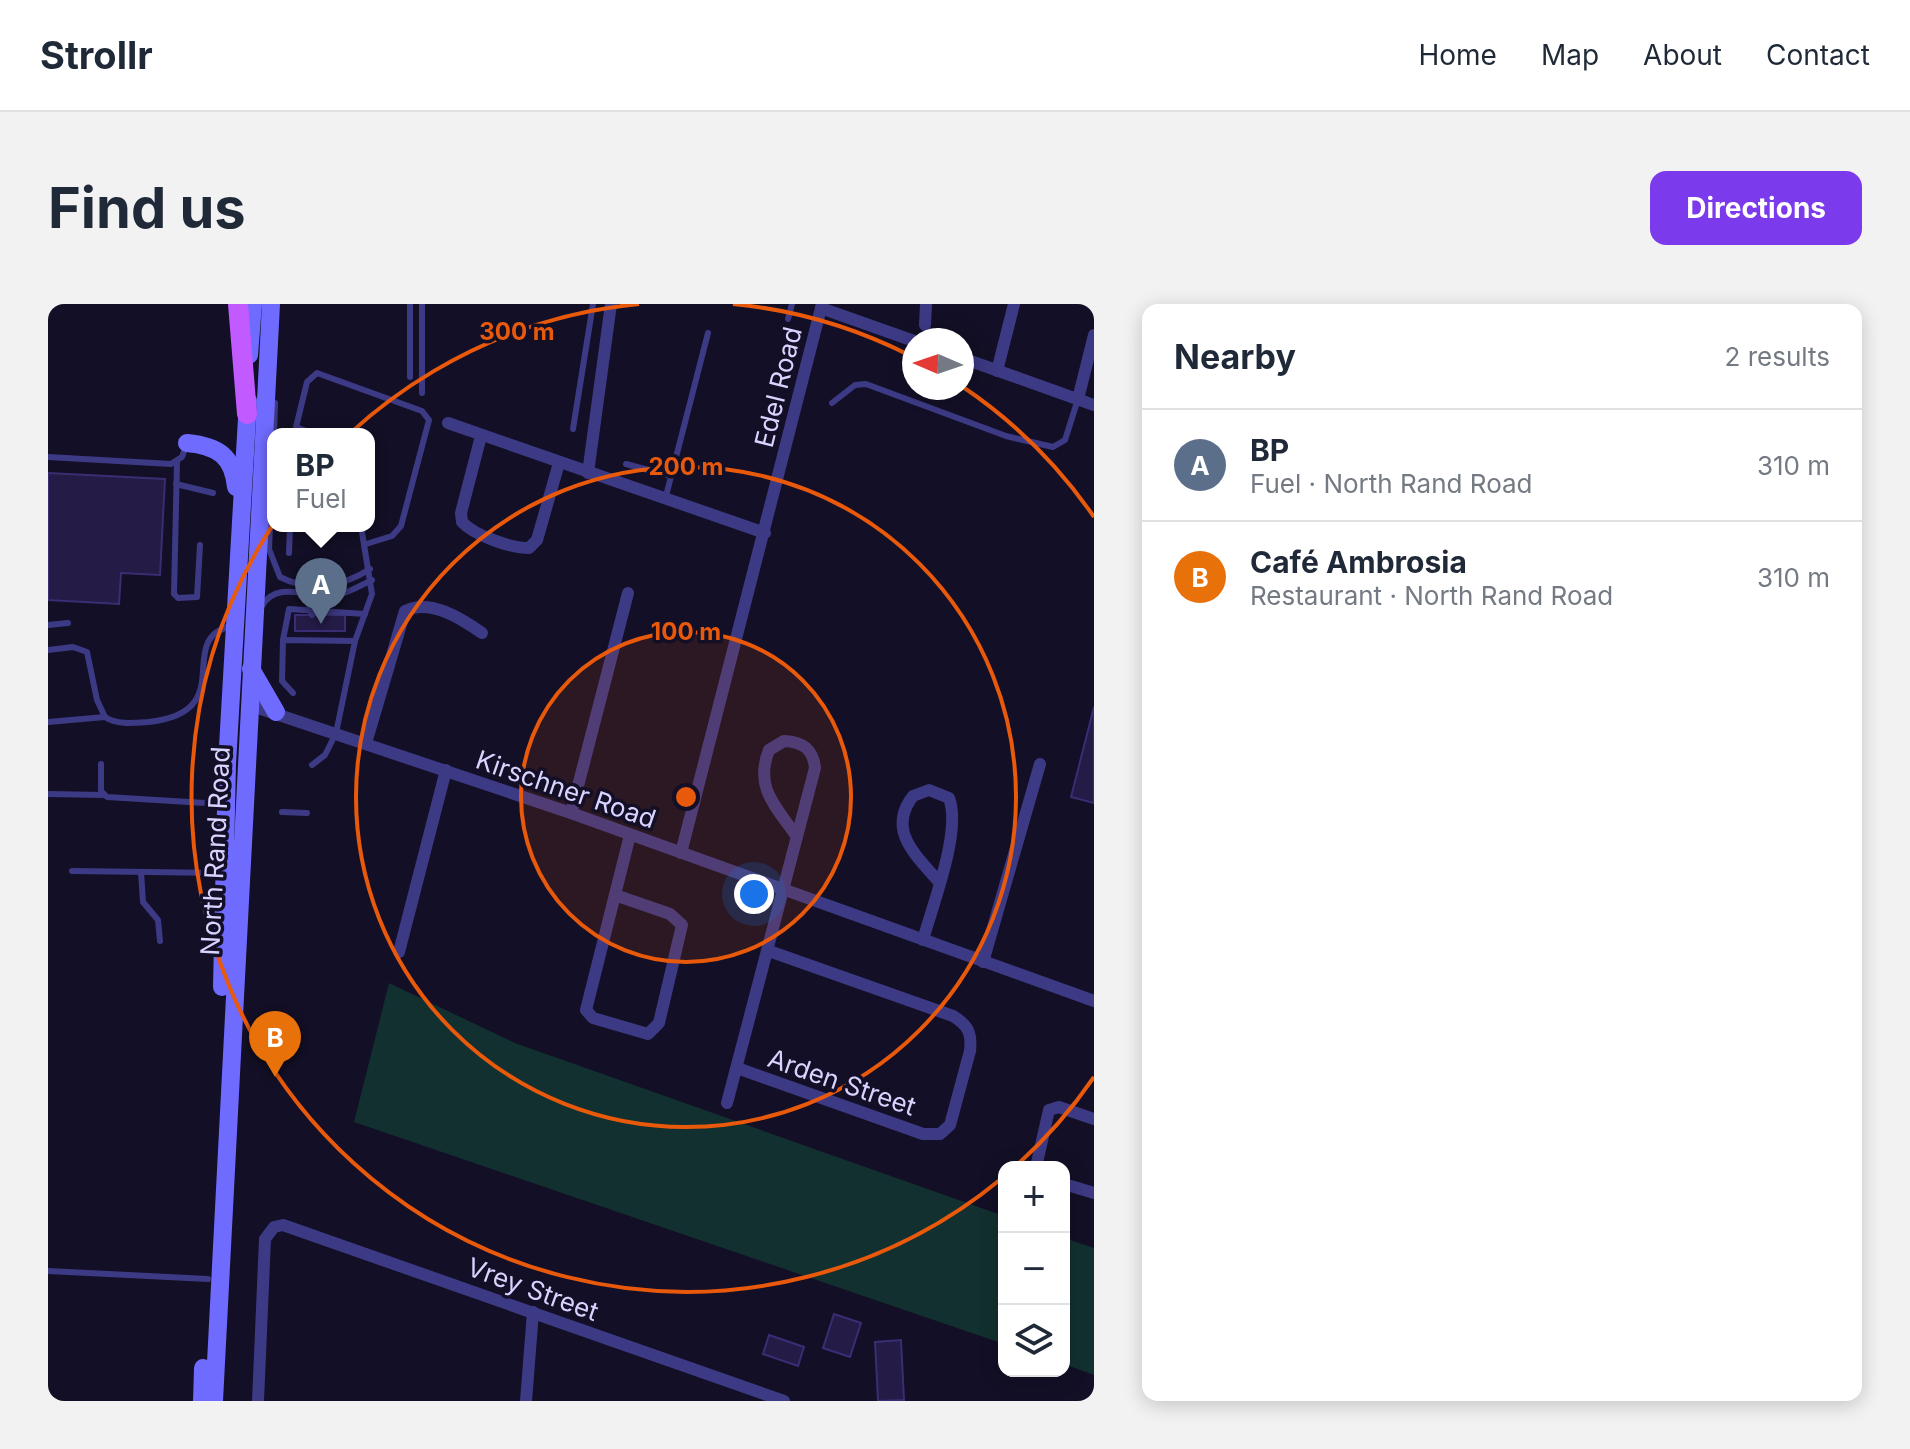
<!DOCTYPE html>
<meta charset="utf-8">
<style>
body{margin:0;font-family:Inter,sans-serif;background:#f2f2f3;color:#1f2937}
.controls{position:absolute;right:24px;bottom:24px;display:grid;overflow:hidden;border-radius:16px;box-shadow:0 4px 20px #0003}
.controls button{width:72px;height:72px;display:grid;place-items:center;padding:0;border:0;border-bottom:2px solid #e0e1e3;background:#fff;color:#1f2937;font:40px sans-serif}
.compass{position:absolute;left:854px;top:24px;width:72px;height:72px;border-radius:50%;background:#fff;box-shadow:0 4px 20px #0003;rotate:272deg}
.you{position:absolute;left:706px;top:590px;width:28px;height:28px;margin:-20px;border:6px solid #fff;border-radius:50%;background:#1a73e8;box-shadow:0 0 0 12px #1a73e833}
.badge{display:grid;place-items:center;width:52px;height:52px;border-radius:50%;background:#7c3aed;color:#fff;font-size:26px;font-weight:700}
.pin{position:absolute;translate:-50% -66px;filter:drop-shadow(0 2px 4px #0008)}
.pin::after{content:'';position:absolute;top:42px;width:28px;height:24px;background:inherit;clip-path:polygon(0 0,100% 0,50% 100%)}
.popup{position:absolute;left:219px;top:124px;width:108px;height:104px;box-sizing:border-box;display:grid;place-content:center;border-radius:16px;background:#fff;filter:drop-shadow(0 2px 6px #0005);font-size:26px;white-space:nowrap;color:#747a83}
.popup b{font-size:30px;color:#1f2937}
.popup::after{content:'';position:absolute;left:50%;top:100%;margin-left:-16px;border:16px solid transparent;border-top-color:#fff}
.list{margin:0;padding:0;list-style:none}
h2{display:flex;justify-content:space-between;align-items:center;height:104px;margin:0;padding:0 32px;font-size:34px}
h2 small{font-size:26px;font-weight:400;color:#747a83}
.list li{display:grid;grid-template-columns:52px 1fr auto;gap:24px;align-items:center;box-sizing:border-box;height:112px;padding:0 32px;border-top:2px solid #e0e1e3}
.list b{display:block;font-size:30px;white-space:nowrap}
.list p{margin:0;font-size:26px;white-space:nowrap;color:#747a83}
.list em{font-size:26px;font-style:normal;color:#747a83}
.icon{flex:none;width:44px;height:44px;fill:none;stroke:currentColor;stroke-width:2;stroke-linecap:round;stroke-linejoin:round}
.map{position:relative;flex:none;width:1046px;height:1097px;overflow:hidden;border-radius:16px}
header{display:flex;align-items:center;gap:48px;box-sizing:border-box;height:112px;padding:0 40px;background:#fff;border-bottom:2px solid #e0e1e3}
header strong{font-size:38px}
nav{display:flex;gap:44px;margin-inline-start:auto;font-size:28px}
.intro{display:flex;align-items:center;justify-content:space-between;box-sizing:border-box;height:192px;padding:0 48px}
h1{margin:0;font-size:56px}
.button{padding:20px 36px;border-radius:16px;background:#7c3aed;color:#fff;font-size:28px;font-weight:700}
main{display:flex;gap:48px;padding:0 48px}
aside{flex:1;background:#fff;border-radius:16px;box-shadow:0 4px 20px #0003}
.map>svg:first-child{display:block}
.green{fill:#12302f}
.building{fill:#241b47;stroke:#3b2d73;stroke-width:2}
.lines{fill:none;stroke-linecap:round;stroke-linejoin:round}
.lane{stroke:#3d3a85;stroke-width:6}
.street{stroke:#3d3a85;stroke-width:12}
.secondary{stroke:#6f6bff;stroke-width:18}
.primary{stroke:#c25bff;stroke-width:20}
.ring{fill:none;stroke:#e8590c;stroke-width:4}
.labels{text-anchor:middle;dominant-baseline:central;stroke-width:7;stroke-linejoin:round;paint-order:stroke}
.street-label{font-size:26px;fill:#d9d4ff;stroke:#130f26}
.centre{fill:#e8590c;stroke:#130f26;stroke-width:4}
.ring-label{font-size:24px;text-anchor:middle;font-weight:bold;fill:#e8590c;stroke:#130f26;stroke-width:7;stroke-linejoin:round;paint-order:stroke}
</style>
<header>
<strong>Strollr</strong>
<nav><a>Home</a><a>Map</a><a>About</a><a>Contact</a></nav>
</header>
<div class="intro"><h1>Find us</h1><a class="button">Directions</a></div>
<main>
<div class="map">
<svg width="1046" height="1097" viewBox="0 0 1046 1097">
<rect width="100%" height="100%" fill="#130f26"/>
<!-- green -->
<g class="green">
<path d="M341,679L467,739L956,912V1040L306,818Z"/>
<path d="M1016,934L1046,944V1071L1016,1060Z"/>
</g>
<!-- building -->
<g class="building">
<path d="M0,169L117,175L112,271L73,269L71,300L0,296Z"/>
<rect x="247" y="311" width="50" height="16"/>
<path d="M1046,403V499L1023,493Z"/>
<path d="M786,1010L813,1019L802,1053L775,1044Z"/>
<path d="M721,1031L756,1043L750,1062L715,1050Z"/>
<path d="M853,1036L856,1096L830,1097L827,1038Z"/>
</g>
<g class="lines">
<!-- lane -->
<g class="lane">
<path d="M740,15L744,0"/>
<path d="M362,73V0"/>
<path d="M374,89V0"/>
<path d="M784,99L807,81L818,80L958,132L1005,143L1017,136L1030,95"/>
<path d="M525,125L545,0"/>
<path d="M226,130L227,99"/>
<path d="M266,130L248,123L259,78L269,69L374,107L381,116L353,222L344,232L318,240"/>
<path d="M0,153L123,160L134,153L138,142"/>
<path d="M225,154L221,245L232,273C261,288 296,282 322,265"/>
<path d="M129,158L126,290L130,294L149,293L152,241"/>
<path d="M578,160L623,172"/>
<path d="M128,180L165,189"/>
<path d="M617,196L660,29"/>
<path d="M241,249L242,222"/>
<path d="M257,287L264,311"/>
<path d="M214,302C229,275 264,295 289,291C301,289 313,281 324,276"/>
<path d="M0,321L20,319"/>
<path d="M235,336L241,305L317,310"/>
<path d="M0,346L25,343L39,348L49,396L57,413C69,421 86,419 100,418C193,408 125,336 183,322"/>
<path d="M245,389L234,377L235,336L307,337"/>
<path d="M0,418L57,413"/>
<path d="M53,460V487L59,493L174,500"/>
<path d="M264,461L277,451L288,429L307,337L324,290L313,222"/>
<path d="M0,490L56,491"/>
<path d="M234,508L259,509"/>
<path d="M24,567L175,569"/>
<path d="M93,568L95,598L110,616L112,637"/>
<path d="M0,967L160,975"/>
</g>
<!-- street -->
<g class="street">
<path d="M773,4L866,37"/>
<path d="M877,21L878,0"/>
<path d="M914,54L1046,101"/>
<path d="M949,67L966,0"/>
<path d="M1030,95L1046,31"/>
<path d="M400,119L717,229"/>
<path d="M433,132L413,209L414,218C427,232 463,244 481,244L489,236L511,159"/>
<path d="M540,169L563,0"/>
<path d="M201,401L523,509L1046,697"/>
<path d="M318,439L357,307C382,294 414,315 434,329"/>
<path d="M523,509L580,289"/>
<path d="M633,549L774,0"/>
<path d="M567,591L622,610L634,621L611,719L600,730L545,714L538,706L582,531"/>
<path d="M875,636C884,602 914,527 901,494L881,486L865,492C838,527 869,552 891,578"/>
<path d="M351,648L398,466"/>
<path d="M935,658L992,460"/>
<path d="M689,764L875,830H892L902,821L922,747C924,729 920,721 905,712L721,647"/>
<path d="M679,799L767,464C765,445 755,438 736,437L721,446C706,484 728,502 749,533"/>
<path d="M988,863L1001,806L1011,803L1046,815"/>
<path d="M1016,880L1046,889"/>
<path d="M210,1097L217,935L226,923L235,921L736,1097"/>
<path d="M478,1097L485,1008"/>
</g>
<!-- secondary -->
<g class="secondary">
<path d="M201,51L205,0"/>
<path d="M139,139C170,142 185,152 188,183"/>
<path d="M203,365L228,408"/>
<path d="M174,683L179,460L200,97"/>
<path d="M154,1097L155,1064"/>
<path d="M166,1097L223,0"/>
</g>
<!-- primary -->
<path class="primary" d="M190,0L199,110"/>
</g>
<!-- distance rings -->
<circle cx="638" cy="493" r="165" fill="#e8590c" fill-opacity=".12"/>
<g class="ring">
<circle cx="638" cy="493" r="165"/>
<circle cx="638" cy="493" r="330"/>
<path d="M1046 773A495 495 0 0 1 969 861M953 875A495 495 0 1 1 591 0M685 0A495 495 0 0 1 863 52M915 83A495 495 0 0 1 1046 213"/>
</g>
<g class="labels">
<!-- street labels -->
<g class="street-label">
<text transform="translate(730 83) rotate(-76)">Edel Road</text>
<text transform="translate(518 485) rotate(19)">Kirschner Road</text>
<text transform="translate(167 547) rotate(-87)">North Rand Road</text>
<text transform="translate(794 778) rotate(19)">Arden Street</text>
<text transform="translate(485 985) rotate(20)">Vrey Street</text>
</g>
</g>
<circle cx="638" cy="493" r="12" class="centre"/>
<g class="ring-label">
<text x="469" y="36">300 m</text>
<text x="638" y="171">200 m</text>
<text x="638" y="336">100 m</text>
</g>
</svg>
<div class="controls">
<button>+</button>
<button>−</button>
<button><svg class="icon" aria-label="layers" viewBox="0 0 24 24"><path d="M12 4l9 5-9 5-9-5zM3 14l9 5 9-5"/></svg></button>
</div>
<svg class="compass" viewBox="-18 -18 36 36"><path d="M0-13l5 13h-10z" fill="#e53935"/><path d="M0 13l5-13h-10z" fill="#747a83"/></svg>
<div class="you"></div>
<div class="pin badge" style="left:273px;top:320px;background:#5c6f8a">A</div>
<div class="popup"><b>BP</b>Fuel</div>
<div class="pin badge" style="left:227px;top:773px;background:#e8710a">B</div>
</div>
<aside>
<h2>Nearby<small>2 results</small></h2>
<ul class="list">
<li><span class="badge" style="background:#5c6f8a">A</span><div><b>BP</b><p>Fuel · North Rand Road</p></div><em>310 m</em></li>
<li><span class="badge" style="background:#e8710a">B</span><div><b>Café Ambrosia</b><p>Restaurant · North Rand Road</p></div><em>310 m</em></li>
</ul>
</aside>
</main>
